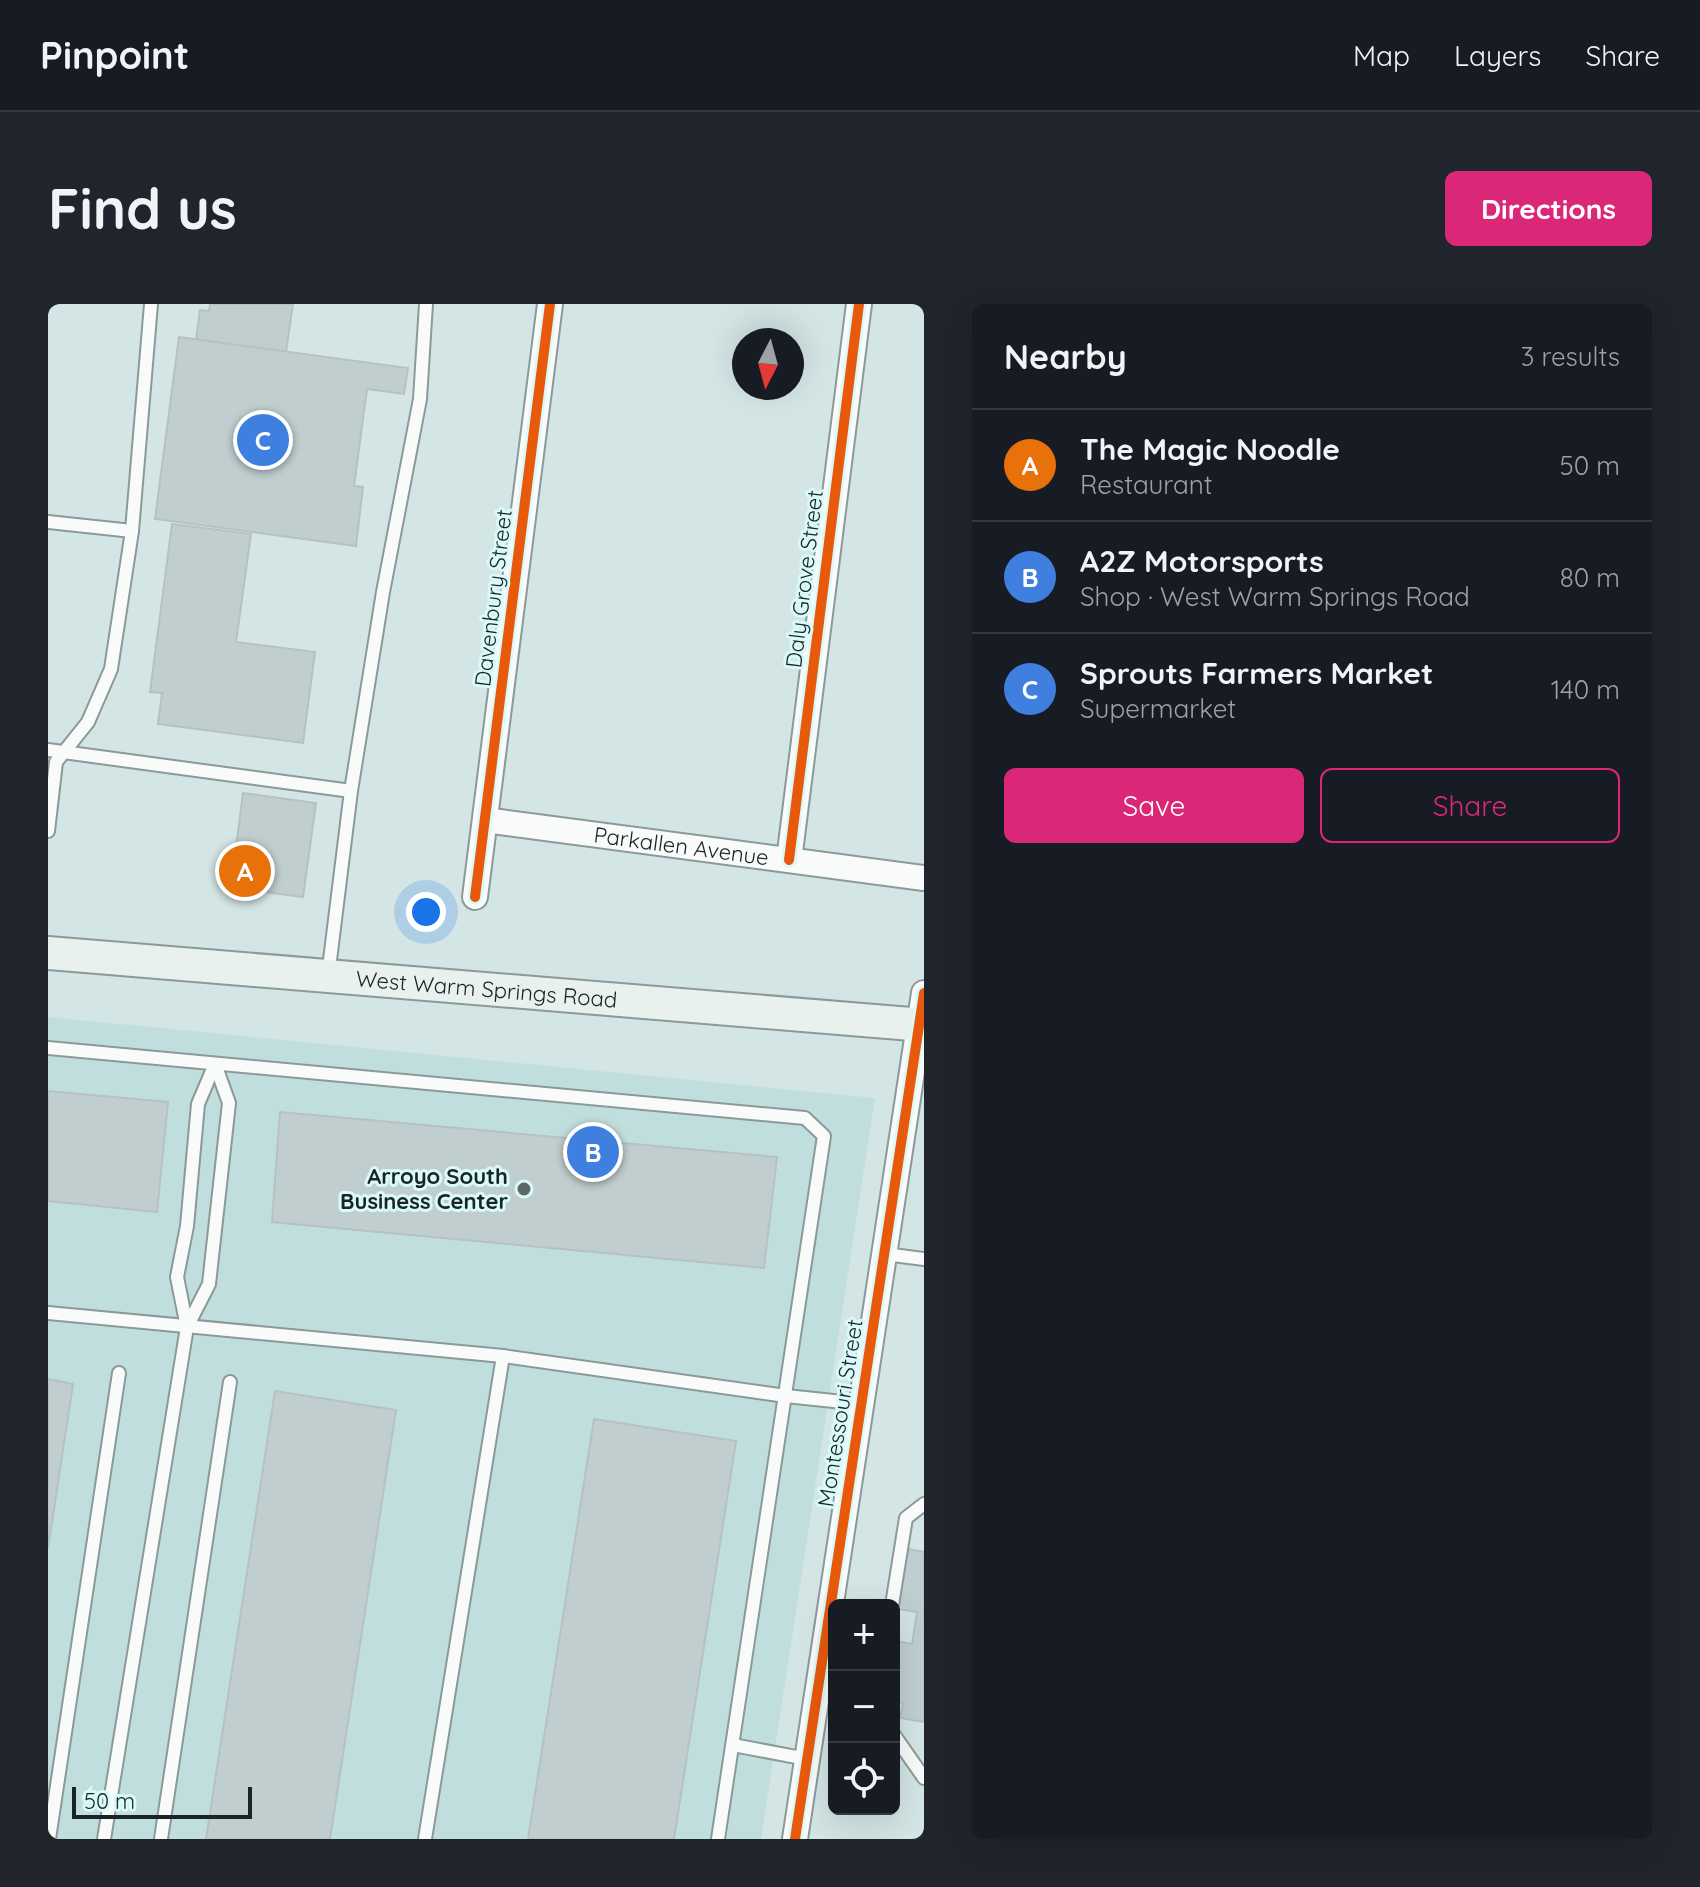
<!DOCTYPE html>
<meta charset="utf-8">
<style>
body{margin:0;font-family:Quicksand,sans-serif;background:#20242c;color:#f1f3f6}
.controls{position:absolute;right:24px;bottom:24px;display:grid;overflow:hidden;border-radius:12px;box-shadow:0 8px 32px #0002}
.controls button{width:72px;height:72px;display:grid;place-items:center;padding:0;border:0;border-bottom:2px solid #363941;background:#171b24;color:#f1f3f6;font:40px sans-serif}
.compass{position:absolute;left:684px;top:24px;width:72px;height:72px;border-radius:50%;background:#171b24;box-shadow:0 8px 32px #0002;rotate:186deg}
.scale{position:absolute;left:24px;bottom:20px;width:180px;box-sizing:border-box;padding-left:8px;border:4px solid #192525;border-top:0;font-size:22px;line-height:28px;white-space:nowrap;color:#192525;-webkit-text-stroke:6px #daf9f9;paint-order:stroke}
.you{position:absolute;left:378px;top:608px;width:28px;height:28px;margin:-20px;border:6px solid #fff;border-radius:50%;background:#1a73e8;box-shadow:0 0 0 12px #1a73e833}
.badge{display:grid;place-items:center;width:52px;height:52px;border-radius:50%;background:#db2777;color:#fff;font-size:26px;font-weight:700}
.pin{position:absolute;translate:-50% -50%;border:4px solid #fff;box-shadow:0 2px 8px #0006}
.list{margin:0;padding:0;list-style:none}
h2{display:flex;justify-content:space-between;align-items:center;height:104px;margin:0;padding:0 32px;font-size:34px}
h2 small{font-size:26px;font-weight:400;color:#9ea1a6}
.list li{display:grid;grid-template-columns:52px 1fr auto;gap:24px;align-items:center;box-sizing:border-box;height:112px;padding:0 32px;border-top:2px solid #363941}
.list b{display:block;font-size:30px;white-space:nowrap}
.list p{margin:0;font-size:26px;white-space:nowrap;color:#9ea1a6}
.list em{font-size:26px;font-style:normal;color:#9ea1a6}
.actions{display:flex;gap:16px;padding:24px 32px}
.actions a{flex:1;padding:18px 0;border:2px solid #db2777;border-radius:12px;text-align:center;font-size:28px;color:#db2777}
.actions .main{background:#db2777;color:#fff}
.icon{flex:none;width:44px;height:44px;fill:none;stroke:currentColor;stroke-width:2;stroke-linecap:round;stroke-linejoin:round}
.map{position:relative;flex:none;width:876px;height:1535px;overflow:hidden;border-radius:12px}
header{display:flex;align-items:center;gap:48px;box-sizing:border-box;height:112px;padding:0 40px;background:#171b24;border-bottom:2px solid #363941}
header strong{font-size:38px}
nav{display:flex;gap:44px;margin-inline-start:auto;font-size:28px}
.intro{display:flex;align-items:center;justify-content:space-between;box-sizing:border-box;height:192px;padding:0 48px}
h1{margin:0;font-size:56px}
.button{padding:20px 36px;border-radius:12px;background:#db2777;color:#fff;font-size:28px;font-weight:700}
main{display:flex;gap:48px;padding:0 48px}
aside{flex:1;background:#171b24;border-radius:12px;box-shadow:0 8px 32px #0002}
.map>svg:first-child{display:block}
.built{fill:#c1dede}
.building{fill:#c1ced0;stroke:#b5c1c3;stroke-width:2}
.lines{fill:none;stroke-linecap:round;stroke-linejoin:round}
.lane-casing{stroke:#8c9999;stroke-width:16}
.street-casing{stroke:#8c9999;stroke-width:28}
.secondary-casing{stroke:#8c9999;stroke-width:36}
.lane{stroke:#f9fbfb;stroke-width:12}
.street{stroke:#f9fbfb;stroke-width:24}
.secondary{stroke:#e9f1ef;stroke-width:32}
.cycleway-casing{stroke:#daf9f9;stroke-width:15}
.cycleway{stroke:#e8590c;stroke-width:10}
.poi-dot{fill:#5a6868;stroke:#daf9f9;stroke-width:3}
.labels{text-anchor:middle;dominant-baseline:central;stroke-width:6;stroke-linejoin:round;paint-order:stroke}
.street-label{font-size:22px;fill:#192525;stroke:#daf9f9}
.poi-label{font-size:22px;font-weight:bold;fill:#192525;stroke:#daf9f9;text-anchor:end}
</style>
<header>
<strong>Pinpoint</strong>
<nav><a>Map</a><a>Layers</a><a>Share</a></nav>
</header>
<div class="intro"><h1>Find us</h1><a class="button">Directions</a></div>
<main>
<div class="map">
<svg width="876" height="1535" viewBox="0 0 876 1535">
<rect width="100%" height="100%" fill="#d4e5e5"/>
<!-- built -->
<path class="built" d="M0,713L827,794L713,1535H0Z"/>
<!-- building -->
<g class="building">
<path d="M162,0H245L238,48L148,36L152,6L161,7Z"/>
<path d="M131,33L360,64L356,90L319,85L306,182L315,183L308,242L107,215Z"/>
<path d="M124,220L203,230L188,338L267,348L255,439L110,420L114,389L102,388Z"/>
<path d="M195,489L268,499L255,593L183,583Z"/>
<path d="M0,787L120,798L109,908L0,897Z"/>
<path d="M232,808L729,853L716,964L224,918Z"/>
<path d="M0,1075L25,1080L0,1244Z"/>
<path d="M227,1087L348,1106L282,1535H158Z"/>
<path d="M546,1115L688,1137L626,1535H480Z"/>
<path d="M860,1245L876,1248V1418L852,1414L855,1399L846,1397L847,1337L864,1340L869,1308L850,1305Z"/>
</g>
<g class="lines">
<defs>
<g id="lane">
<path d="M0,218L84,227"/>
<path d="M0,446L303,487"/>
<path d="M0,527L8,458L40,418L63,365L84,227L103,0"/>
<path d="M280,672L303,487L335,288L372,95L378,0"/>
<path d="M0,744L757,814L776,832L670,1535"/>
<path d="M837,950L876,955"/>
<path d="M0,1009L455,1052L738,1092L814,1100"/>
<path d="M139,1023L129,973L139,922L150,800L167,760"/>
<path d="M844,1301L858,1214L876,1200"/>
<path d="M846,1431L876,1474"/>
<path d="M685,1441L759,1455"/>
<path d="M1,1535L71,1069"/>
<path d="M56,1535L139,1023L161,980L181,799L167,760"/>
<path d="M113,1535L182,1078"/>
<path d="M377,1535L455,1052"/>
</g>
<g id="street">
<path id="s1" d="M437,516L876,574"/>
<path d="M741,556L811,0"/>
<path d="M427,593L502,0"/>
<path d="M747,1535L876,689"/>
</g>
<g id="secondary">
<path id="s2" d="M0,649L876,721"/>
</g>
</defs>
<!-- lane casing -->
<use href="#lane" class="lane-casing"/>
<!-- street casing -->
<use href="#street" class="street-casing"/>
<!-- secondary casing -->
<use href="#secondary" class="secondary-casing"/>
<!-- lane -->
<use href="#lane" class="lane"/>
<!-- street -->
<use href="#street" class="street"/>
<!-- secondary -->
<use href="#secondary" class="secondary"/>
<defs>
<g id="cycleway">
<path d="M741,556L811,0"/>
<path d="M427,593L502,0"/>
<path d="M747,1535L876,689"/>
</g>
</defs>
<!-- cycleway casing -->
<use href="#cycleway" class="cycleway-casing"/>
<!-- cycleway -->
<use href="#cycleway" class="cycleway"/>
</g>
<!-- markers -->
<circle class="poi-dot" cx="476" cy="885" r="8"/>
<g class="labels">
<!-- street labels -->
<g class="street-label">
<text transform="translate(756 275) rotate(-83)">Daly Grove Street</text>
<text transform="translate(445 294) rotate(-83)">Davenbury Street</text>
<text stroke="none"><textPath href="#s1" startOffset="198">Parkallen Avenue</textPath></text>
<text stroke="none"><textPath href="#s2" startOffset="440">West Warm Springs Road</textPath></text>
<text transform="translate(792 1109) rotate(-81)">Montessouri Street</text>
</g>
<!-- poi labels -->
<g class="poi-label">
<text x="460" y="872">Arroyo South<tspan x="460" dy="25">Business Center</tspan></text>
</g>
</g>
</svg>
<div class="controls">
<button>+</button>
<button>−</button>
<button><svg class="icon" aria-label="locate" viewBox="0 0 24 24"><circle cx="12" cy="12" r="6"/><path d="M12 2v4M12 18v4M2 12h4M18 12h4"/></svg></button>
</div>
<svg class="compass" viewBox="-18 -18 36 36"><path d="M0-13l5 13h-10z" fill="#e53935"/><path d="M0 13l5-13h-10z" fill="#9ea1a6"/></svg>
<div class="scale">50 m</div>
<div class="you"></div>
<div class="pin badge" style="left:197px;top:567px;background:#e8710a">A</div>
<div class="pin badge" style="left:545px;top:848px;background:#3f7fe0">B</div>
<div class="pin badge" style="left:215px;top:136px;background:#3f7fe0">C</div>
</div>
<aside>
<h2>Nearby<small>3 results</small></h2>
<ul class="list">
<li><span class="badge" style="background:#e8710a">A</span><div><b>The Magic Noodle</b><p>Restaurant</p></div><em>50 m</em></li>
<li><span class="badge" style="background:#3f7fe0">B</span><div><b>A2Z Motorsports</b><p>Shop · West Warm Springs Road</p></div><em>80 m</em></li>
<li><span class="badge" style="background:#3f7fe0">C</span><div><b>Sprouts Farmers Market</b><p>Supermarket</p></div><em>140 m</em></li>
</ul>
<div class="actions"><a class="main">Save</a><a>Share</a></div>
</aside>
</main>
